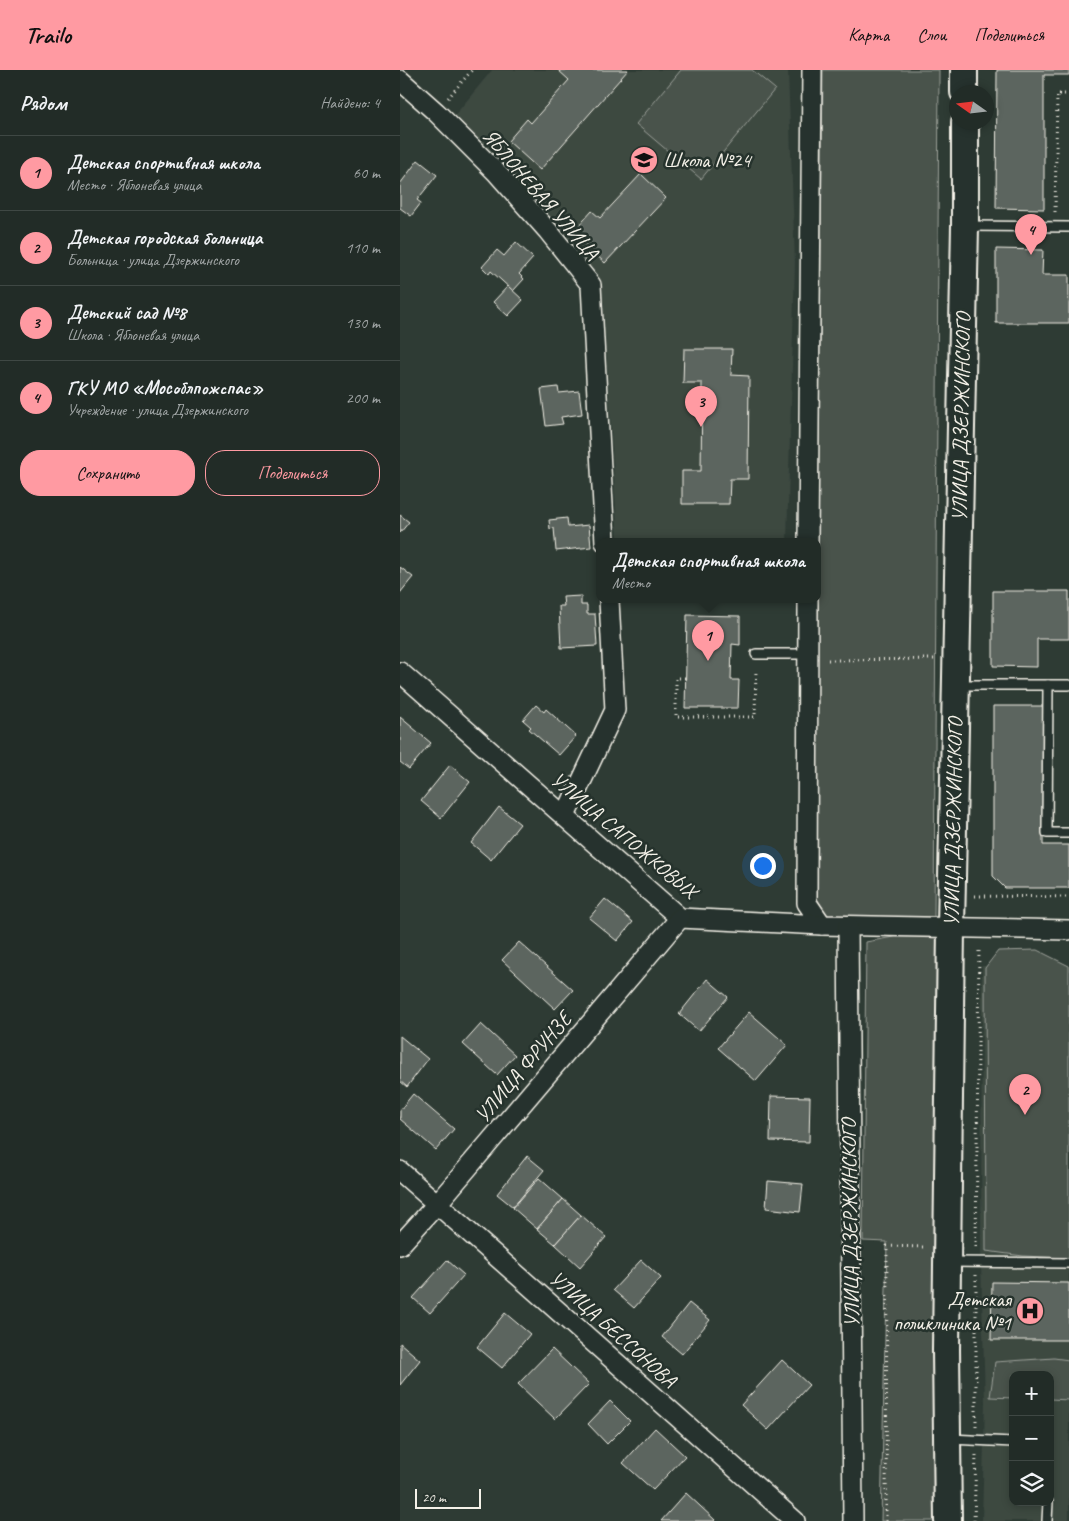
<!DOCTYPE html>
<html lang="ru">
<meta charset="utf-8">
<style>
body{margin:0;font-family:Caveat,sans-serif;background:#2e3833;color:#f1f3f6}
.controls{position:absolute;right:15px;bottom:15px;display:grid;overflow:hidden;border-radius:10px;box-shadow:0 2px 8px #0003}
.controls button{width:45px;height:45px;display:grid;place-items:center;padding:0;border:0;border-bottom:1px solid #3f4844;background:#222c27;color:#f1f3f6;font:25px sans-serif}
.compass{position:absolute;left:549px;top:15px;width:45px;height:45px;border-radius:50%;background:#222c27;box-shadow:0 2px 8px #0003;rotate:284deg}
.scale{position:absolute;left:15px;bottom:12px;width:66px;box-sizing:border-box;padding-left:5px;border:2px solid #f4f1e8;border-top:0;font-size:14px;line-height:18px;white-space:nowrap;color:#f4f1e8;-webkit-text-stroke:4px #26332d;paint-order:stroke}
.you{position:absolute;left:362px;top:795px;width:18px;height:18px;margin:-12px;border:4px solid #fff;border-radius:50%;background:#1a73e8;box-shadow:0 0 0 8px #1a73e833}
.badge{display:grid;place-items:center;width:32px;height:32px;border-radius:50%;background:#ff9aa2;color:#111;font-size:16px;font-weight:700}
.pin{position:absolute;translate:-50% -41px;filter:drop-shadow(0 1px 2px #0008)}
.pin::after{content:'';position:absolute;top:26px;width:18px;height:15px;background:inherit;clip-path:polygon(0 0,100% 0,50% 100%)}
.popup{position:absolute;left:196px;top:468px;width:225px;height:65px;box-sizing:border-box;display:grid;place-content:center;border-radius:10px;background:#222c27;filter:drop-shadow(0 1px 4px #0005);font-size:16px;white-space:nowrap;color:#a2a7a7}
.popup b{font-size:19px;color:#f1f3f6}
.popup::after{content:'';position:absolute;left:50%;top:100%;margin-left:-10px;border:10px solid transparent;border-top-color:#222c27}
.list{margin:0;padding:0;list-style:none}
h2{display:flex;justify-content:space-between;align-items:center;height:65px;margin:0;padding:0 20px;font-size:21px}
h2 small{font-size:16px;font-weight:400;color:#a2a7a7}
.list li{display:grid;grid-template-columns:32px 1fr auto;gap:15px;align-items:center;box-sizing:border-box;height:75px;padding:0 20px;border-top:1px solid #3f4844}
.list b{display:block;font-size:19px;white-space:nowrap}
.list p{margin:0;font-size:16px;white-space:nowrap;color:#a2a7a7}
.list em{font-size:16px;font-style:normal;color:#a2a7a7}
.actions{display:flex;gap:10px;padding:15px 20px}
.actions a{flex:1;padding:11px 0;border:1px solid #ff9aa2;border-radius:20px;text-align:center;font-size:18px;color:#ff9aa2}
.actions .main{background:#ff9aa2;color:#111}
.icon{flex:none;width:28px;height:28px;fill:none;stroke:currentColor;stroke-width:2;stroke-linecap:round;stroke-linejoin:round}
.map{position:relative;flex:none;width:669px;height:1451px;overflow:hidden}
header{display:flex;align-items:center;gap:30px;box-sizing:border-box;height:70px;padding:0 25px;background:#ff9aa2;color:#111}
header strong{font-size:24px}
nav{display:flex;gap:28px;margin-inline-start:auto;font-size:18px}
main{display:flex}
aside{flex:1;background:#222c27}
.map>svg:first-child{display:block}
.built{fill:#3c4841;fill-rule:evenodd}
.green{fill:#48524c;stroke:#9ea29a}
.building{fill:#5c655e;stroke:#f4f1e8}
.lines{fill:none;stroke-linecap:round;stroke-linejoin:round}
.lane-casing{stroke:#f4f1e8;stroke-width:12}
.street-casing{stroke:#f4f1e8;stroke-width:22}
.secondary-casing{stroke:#f4f1e8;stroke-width:30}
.path{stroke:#f4f1e8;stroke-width:3;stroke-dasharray:1 4;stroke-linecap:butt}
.lane{stroke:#26332d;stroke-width:9}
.street{stroke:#26332d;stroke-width:19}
.secondary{stroke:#26332d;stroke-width:26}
.labels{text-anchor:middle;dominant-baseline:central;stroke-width:5;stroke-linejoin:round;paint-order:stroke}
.poi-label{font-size:21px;fill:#f4f1e8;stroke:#26332d;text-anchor:start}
.street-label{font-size:21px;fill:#f4f1e8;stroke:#26332d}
</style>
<header>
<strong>Trailo</strong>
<nav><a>Карта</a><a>Слои</a><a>Поделиться</a></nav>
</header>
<main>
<aside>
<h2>Рядом<small>Найдено: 4</small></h2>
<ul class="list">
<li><span class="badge">1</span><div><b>Детская спортивная школа</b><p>Место · Яблоневая улица</p></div><em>60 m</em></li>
<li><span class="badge">2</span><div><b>Детская городская больница</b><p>Больница · улица Дзержинского</p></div><em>110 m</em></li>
<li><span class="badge">3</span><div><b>Детский сад №8</b><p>Школа · Яблоневая улица</p></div><em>130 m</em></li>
<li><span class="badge">4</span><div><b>ГКУ МО «Мособлпожспас»</b><p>Учреждение · улица Дзержинского</p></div><em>200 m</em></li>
</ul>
<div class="actions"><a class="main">Сохранить</a><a>Поделиться</a></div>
</aside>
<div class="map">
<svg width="669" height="1451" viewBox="0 0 669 1451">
<rect width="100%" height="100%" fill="#2e3b34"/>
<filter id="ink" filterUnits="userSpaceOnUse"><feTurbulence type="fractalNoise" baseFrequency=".02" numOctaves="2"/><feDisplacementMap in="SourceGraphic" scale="10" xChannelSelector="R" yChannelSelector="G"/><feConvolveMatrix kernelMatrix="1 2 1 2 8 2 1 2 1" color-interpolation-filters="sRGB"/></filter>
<g filter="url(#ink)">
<!-- built -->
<g class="built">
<path d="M92,0H388L395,193L387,472H218L203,232L192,204L141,134L55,45Z"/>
<path d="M582,896L669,897V1451H582L585,1331L581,1193ZM613,1305H650V1432H613Z"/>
</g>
<!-- green -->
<g class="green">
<path d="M281,0H352L375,19L301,109L236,54Z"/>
<path d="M423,0H539L534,850L427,846L414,823Z"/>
<path d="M515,863H533L538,871L534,1225L540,1451H481L487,1172L463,1171L466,872Z"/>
<path d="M637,880L669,896V1186L667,1188L623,1186L586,1181L585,898L598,881Z"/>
<path d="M654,1288L669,1290V1330L650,1329V1305H613V1328L590,1327L595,1292Z"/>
</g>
<!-- building -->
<g class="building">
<path d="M158,0H228L140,100L108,71L127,49L131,53L169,10Z"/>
<path d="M597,0H669V5H644V139L596,138Z"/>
<path d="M18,90L37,105L17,130L21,133L11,146L0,138V114Z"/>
<path d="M241,104L266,128L205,193L180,170L183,166L176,159L192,141L200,148Z"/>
<path d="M116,172L133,188L119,204L124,209L113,221L91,201L89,204L82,197L97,180L104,186Z"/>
<path d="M596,179L643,180L642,205H669V253H596Z"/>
<path d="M108,216L123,230L108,246L93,232Z"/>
<path d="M284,279H332L331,305L349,306L348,409H330L329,434H282V401H301L302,313H283Z"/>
<path d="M158,317L159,323L179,321L182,344L161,347L163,354L146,356L141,319Z"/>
<path d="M0,445L9,452L0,463Z"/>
<path d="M167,448L168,457L189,455L191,477L156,481L154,458L150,459L149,450Z"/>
<path d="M0,497L13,507L0,523Z"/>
<path d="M593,521H669V569H637V597L593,596Z"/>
<path d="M181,526V535H187V544H195L197,576L161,578L159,536H164L163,527Z"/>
<path d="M287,545L340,546V575L332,574L331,610H339L338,638H285Z"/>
<path d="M136,635L144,642L146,639L176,666L159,685L129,659L131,657L123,650Z"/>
<path d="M593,636H644L643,775H669V818H605L593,806Z"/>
<path d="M0,647L31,673L9,699L0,692Z"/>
<path d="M50,695L70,712L41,748L21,731Z"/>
<path d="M99,737L120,754L91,790L71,773Z"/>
<path d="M205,829L233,852L217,871L189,848Z"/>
<path d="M119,872L173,920L155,939L102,890Z"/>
<path d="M307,909L328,927L299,961L279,944Z"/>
<path d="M349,942L387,975L356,1011L318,978Z"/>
<path d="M81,954L115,985L97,1005L63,974Z"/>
<path d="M0,966L28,989L7,1017L0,1011Z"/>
<path d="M13,1024L54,1059L36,1080L0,1049V1040Z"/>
<path d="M371,1026L410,1027L409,1072L370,1071Z"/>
<path d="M127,1086L144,1100L113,1137L97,1124Z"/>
<path d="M139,1108L163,1129L137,1159L113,1138Z"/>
<path d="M368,1111L403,1114L400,1142L366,1138Z"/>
<path d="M163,1129L181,1145L155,1174L137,1159Z"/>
<path d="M181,1145L206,1167L180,1197L155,1174Z"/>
<path d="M47,1190L64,1205L30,1243L13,1228Z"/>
<path d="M241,1190L261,1208L234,1238L213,1220Z"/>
<path d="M592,1212L669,1213V1270H591Z"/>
<path d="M289,1233L310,1250L282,1284L262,1267Z"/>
<path d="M105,1243L130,1264L102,1298L77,1277Z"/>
<path d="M0,1273L20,1290L0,1315Z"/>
<path d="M152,1279L189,1314L155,1349L118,1314Z"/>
<path d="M382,1290L409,1315L368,1360L341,1335Z"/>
<path d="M210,1331L230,1351L207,1374L188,1354Z"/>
<path d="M255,1358L285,1386L253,1420L223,1393Z"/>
<path d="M286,1423L315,1450L314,1451H261Z"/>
</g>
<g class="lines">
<defs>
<g id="lane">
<path d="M567,156L669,157"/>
<path d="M356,584H407"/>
<path d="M557,615H669"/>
<path d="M648,615L647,763H669"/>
<path d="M549,1192L669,1193"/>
<path d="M550,1369L613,1372"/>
<path d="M647,1451L648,1432"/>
</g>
<g id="street">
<path d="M0,10L36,42L96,102L148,161L191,215L205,472"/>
<path d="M408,472L412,0"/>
<path d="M408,530L407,833L422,855"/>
<path d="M0,602L280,848L422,855L669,860"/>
<path d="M165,746L215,640L209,530"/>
<path d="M448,856L453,1451"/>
<path d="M0,1101L395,1451"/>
<path d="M0,1175L37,1134L280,848"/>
</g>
<g id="secondary">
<path d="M564,0V22"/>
<path d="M548,1451L546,1280L551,858L565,156V52"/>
</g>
</defs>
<!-- lane casing -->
<use href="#lane" class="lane-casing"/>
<!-- street casing -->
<use href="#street" class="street-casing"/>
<!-- secondary casing -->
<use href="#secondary" class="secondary-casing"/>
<!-- path -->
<g class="path">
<path d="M48,28L72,0"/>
<path d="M655,142L657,24H669"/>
<path d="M428,590L534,589"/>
<path d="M285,608H276V647H355L356,599"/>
<path d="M575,826L669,827"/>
<path d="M576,1177L579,878"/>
<path d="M576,1205V1357"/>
<path d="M486,1451L487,1176L524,1177"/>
<path d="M574,1451L576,1385"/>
</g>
<!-- lane -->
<use href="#lane" class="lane"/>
<!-- street -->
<use href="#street" class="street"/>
<!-- secondary -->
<use href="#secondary" class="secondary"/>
</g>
</g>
<!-- icons -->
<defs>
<symbol id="school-disc" viewBox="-11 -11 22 22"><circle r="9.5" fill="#ff9aa2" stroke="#26332d"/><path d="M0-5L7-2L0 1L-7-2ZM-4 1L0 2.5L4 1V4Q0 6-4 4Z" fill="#111"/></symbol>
<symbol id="hospital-disc" viewBox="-11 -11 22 22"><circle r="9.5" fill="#ff9aa2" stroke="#26332d"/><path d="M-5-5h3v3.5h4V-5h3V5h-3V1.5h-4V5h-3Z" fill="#111"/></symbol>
</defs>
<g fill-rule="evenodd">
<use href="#school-disc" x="228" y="74" width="32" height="32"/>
<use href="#hospital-disc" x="614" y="1225" width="32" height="32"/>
</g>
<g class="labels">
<!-- poi labels -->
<g class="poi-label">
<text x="263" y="90">Школа №24</text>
<text x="611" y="1229" text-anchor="end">Детская<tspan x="611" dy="24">поликлиника №1</tspan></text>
</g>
<!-- street labels -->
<g class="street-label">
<text transform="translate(141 124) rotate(49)">ЯБЛОНЕВАЯ УЛИЦА</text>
<text transform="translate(561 347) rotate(-89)">УЛИЦА ДЗЕРЖИНСКОГО</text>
<text transform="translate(553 752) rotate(-89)">УЛИЦА ДЗЕРЖИНСКОГО</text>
<text transform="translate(224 765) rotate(40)">УЛИЦА САПОЖКОВЫХ</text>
<text transform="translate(123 997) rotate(-50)">УЛИЦА ФРУНЗЕ</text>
<text transform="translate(450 1153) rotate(-91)">УЛИЦА ДЗЕРЖИНСКОГО</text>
<text transform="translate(213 1259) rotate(42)">УЛИЦА БЕССОНОВА</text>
</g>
</g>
</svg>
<div class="controls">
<button>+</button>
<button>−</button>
<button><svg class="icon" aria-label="layers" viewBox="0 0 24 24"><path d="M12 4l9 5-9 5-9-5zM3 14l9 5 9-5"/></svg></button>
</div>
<svg class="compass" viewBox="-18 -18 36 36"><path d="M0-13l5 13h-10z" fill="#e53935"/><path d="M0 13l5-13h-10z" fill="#a2a7a7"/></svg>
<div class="scale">20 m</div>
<div class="you"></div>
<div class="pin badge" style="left:308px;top:591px">1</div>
<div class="popup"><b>Детская спортивная школа</b>Место</div>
<div class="pin badge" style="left:625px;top:1045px">2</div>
<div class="pin badge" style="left:301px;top:357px">3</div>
<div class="pin badge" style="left:631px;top:185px">4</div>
</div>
</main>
